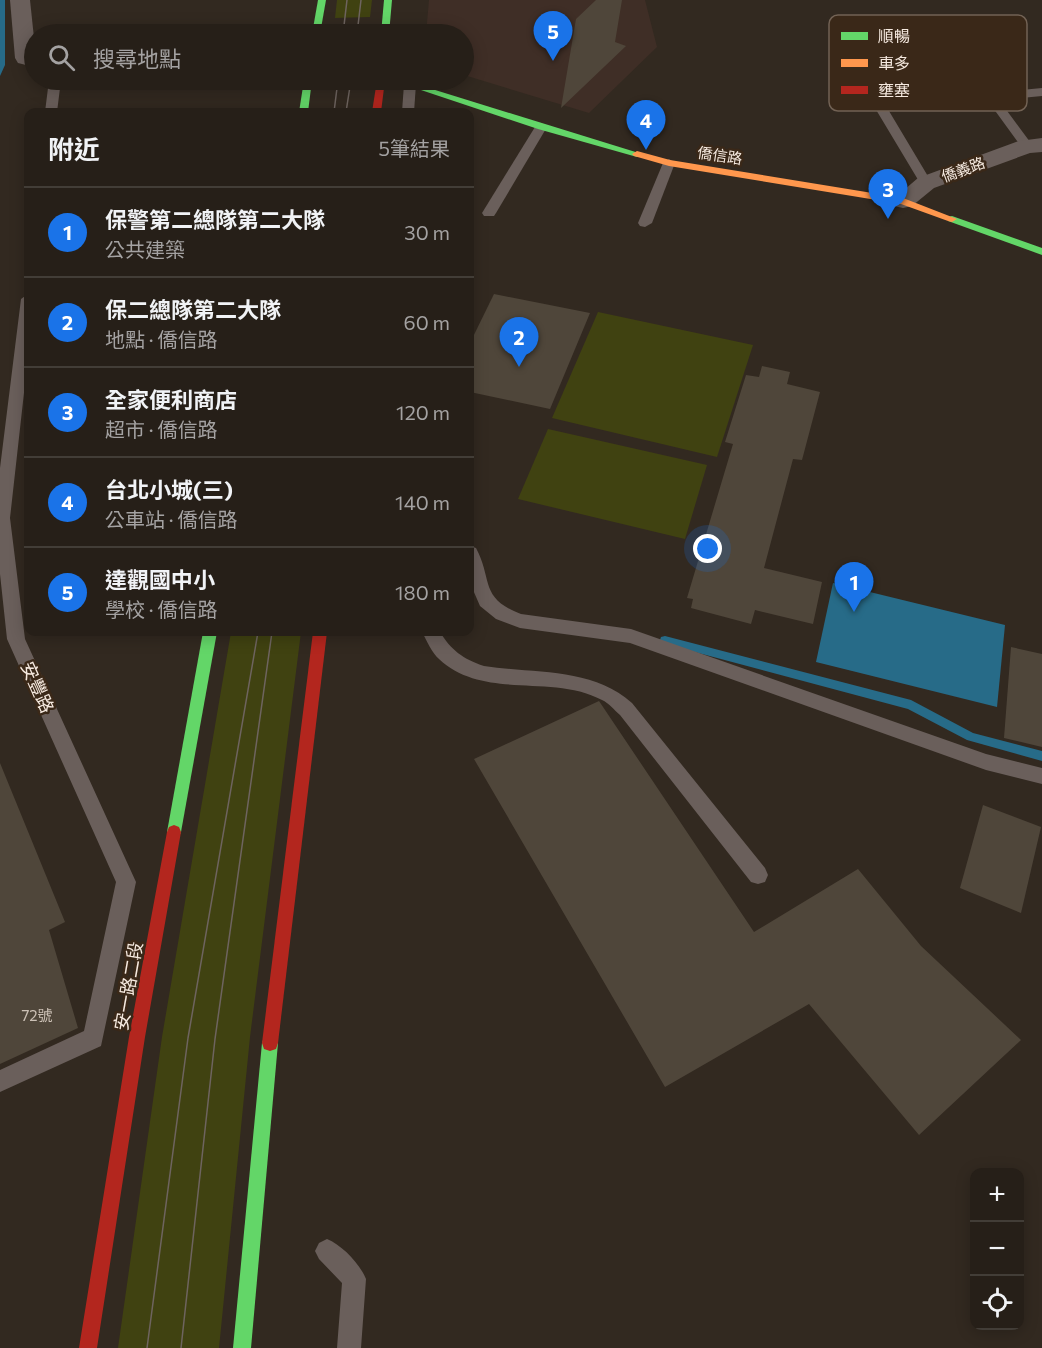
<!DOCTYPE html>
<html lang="zh-TW">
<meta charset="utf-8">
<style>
body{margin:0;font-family:Commissioner,"Noto Sans TC",sans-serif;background:#2e2721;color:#f1f3f6}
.controls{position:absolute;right:18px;bottom:18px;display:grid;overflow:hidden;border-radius:12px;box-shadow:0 3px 15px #0003}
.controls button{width:54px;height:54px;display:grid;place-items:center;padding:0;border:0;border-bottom:2px solid #423d37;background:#261f18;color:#f1f3f6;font:30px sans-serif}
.you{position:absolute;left:708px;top:549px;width:21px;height:21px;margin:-15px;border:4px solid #fff;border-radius:50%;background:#1a73e8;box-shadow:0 0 0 9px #1a73e833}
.badge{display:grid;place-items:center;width:39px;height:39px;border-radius:50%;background:#1a73e8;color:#fff;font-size:20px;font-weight:700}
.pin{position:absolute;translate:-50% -50px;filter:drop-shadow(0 2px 3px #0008)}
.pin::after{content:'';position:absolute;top:32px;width:21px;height:18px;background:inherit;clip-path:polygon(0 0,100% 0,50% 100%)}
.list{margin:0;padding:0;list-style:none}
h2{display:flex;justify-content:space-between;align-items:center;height:78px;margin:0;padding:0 24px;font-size:26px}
h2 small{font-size:20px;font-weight:400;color:#a4a2a2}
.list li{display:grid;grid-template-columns:39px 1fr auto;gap:18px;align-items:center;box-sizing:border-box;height:90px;padding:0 24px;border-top:2px solid #423d37}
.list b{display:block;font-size:22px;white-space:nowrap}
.list p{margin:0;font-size:20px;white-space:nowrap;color:#a4a2a2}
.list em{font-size:20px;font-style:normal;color:#a4a2a2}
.icon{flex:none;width:33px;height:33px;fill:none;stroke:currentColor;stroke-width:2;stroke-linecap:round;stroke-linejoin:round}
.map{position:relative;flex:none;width:1042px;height:1348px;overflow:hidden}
.search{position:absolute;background:#261f18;box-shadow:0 3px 15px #0003;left:24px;top:24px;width:450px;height:66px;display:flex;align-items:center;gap:15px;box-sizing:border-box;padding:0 21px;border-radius:33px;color:#a4a2a2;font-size:22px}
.panel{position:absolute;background:#261f18;box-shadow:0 3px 15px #0003;left:24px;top:108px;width:450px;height:528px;border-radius:12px}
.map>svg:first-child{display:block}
.education{fill:#3f2e26}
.green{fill:#404211}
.water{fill:#276b88}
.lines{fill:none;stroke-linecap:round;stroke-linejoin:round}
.stream{fill:#276b88;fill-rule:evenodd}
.building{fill:#4f463a}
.lane{fill:#6a5f5b;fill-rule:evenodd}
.street{fill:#6a5f5b;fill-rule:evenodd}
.fast{fill:#63d668;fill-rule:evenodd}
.slow{fill:#ff974d;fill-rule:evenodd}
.jam{fill:#b3261e;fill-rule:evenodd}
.tram{stroke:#6e645f;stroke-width:1.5}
.labels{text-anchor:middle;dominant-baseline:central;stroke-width:5;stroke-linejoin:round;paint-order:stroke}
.far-street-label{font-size:15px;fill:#f6eae0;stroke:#3a2818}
.number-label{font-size:15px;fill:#ccc1b6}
.street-label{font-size:18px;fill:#f6eae0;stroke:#3a2818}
.key{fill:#3a2818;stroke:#726254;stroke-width:1.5}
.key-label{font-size:16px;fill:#f6eae0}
</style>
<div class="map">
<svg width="1042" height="1348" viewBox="0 0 1042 1348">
<rect width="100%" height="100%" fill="#322920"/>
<!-- education -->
<path class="education" d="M429,0H645L657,47L589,113L464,75V34H426Z"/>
<!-- green -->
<g class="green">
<path d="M337,0H372L370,17L335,18Z"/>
<path d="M598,312L753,345L717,457L552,418Z"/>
<path d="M548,429L707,465L685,539L518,499Z"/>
<path d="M231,632H301L250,1037L219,1348H118L162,1037Z"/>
</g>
<!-- water -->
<g class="water">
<path d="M0,0H5V65L0,76Z"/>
<path d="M833,583L1005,625L997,707L816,662Z"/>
</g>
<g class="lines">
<!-- stream -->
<path class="stream" d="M665,636L911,700L973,733L1042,751V761L967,740L908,709L661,643L660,640L661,637Z"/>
</g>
<!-- building -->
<g class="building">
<path d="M596,0H622L615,42L626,46L561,108L576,19Z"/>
<path d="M494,294L590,313L550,409L470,392V343Z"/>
<path d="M762,366L790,372L787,384L820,392L802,460L793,459L764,568L822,582L813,624L755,610L751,624L691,608L693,599L687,598L733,444L725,442L746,375L759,377Z"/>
<path d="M1011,647L1042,654V747L1004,738Z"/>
<path d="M599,701L754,932L858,869L921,946L1021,1040L919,1135L809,1004L665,1087L474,759Z"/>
<path d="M0,763L65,922L49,930L78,1028L0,1064Z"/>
<path d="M983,805L1041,827L1021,913L960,888Z"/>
</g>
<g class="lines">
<!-- lane -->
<g class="lane">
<path d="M49,80H61L57,112H45Z"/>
<path d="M410,80L416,84L414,112H402L404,84Z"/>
<path d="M1042,88V96L999,100L1033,146L1027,150L1023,149L988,101L889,111L932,183L926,187L920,183L875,108L881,104Z"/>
<path d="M541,123L547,127L496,213L494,216H484L482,213L535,127Z"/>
<path d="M669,159L675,163L652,223L645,227L640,226L638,223L663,163Z"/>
<path d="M28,294V357L10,518L25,639L136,882L101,1046L0,1092V1070L84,1031L116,882L7,639L0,574V468L21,299Z"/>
<path d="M470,546L476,548C493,580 479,598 521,614L631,629L986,754L1042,768V784L986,770L630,643L520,628L496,619L480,606L470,583Z"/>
<path d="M422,632H440C451,650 463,659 484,666C536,674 591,667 632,703L765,868L768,875L765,882L758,884L751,882L620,715C614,710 609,703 602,700C552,673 484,701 439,659C432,653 427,641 422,632Z"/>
<path d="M327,1239C342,1245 360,1264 366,1279L361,1348H337L342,1283L319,1259L315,1251L319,1243Z"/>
</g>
<!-- street -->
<g class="street">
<path d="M10,0H30L34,38V67L18,63L15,58Z"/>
<path d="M1042,138V152L1030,153L934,188L912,206L903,208L894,206L891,201L918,178L1019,141Z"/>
</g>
<!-- fast -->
<g class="fast">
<path d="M318,0H326L320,34H312Z"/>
<path d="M384,0H392L389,34H381Z"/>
<path d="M304,80H312L308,112H299Z"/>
<path d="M391,80H403L642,154L637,157L538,129Z"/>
<path d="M952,216L1042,248V255L948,221V217Z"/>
<path d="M203,632H217L181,832L179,837L174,839L169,837L167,832Z"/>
<path d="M270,1035L276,1037L278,1043L251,1348H233L262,1043L264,1037Z"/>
</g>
<!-- slow -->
<path class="slow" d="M637,151L670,160L903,198L957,219L952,222L948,221L901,204L669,166L634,156L632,154Z"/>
<!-- jam -->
<g class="jam">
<path d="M377,80H385L381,112H372Z"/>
<path d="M313,632H327L278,1043L276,1049L270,1051L264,1049L262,1043Z"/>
<path d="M174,825L179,827L181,832L145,1037L97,1348H79L129,1037L167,832L169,827Z"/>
</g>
<!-- tram -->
<g class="tram">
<path d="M343,34L347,0"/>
<path d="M357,34L361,0"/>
<path d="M334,112L338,80"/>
<path d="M346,112L351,80"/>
<path d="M147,1348L188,1038L258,632"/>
<path d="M181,1348L215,1039L272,632"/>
</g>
</g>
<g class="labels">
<!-- far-street labels -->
<g class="far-street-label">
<text transform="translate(720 155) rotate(9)">僑信路</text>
<text transform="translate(963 169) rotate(-20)">僑義路</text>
</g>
<!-- number labels -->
<g class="number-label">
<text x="37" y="1015">72號</text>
</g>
<!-- street labels -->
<g class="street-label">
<text transform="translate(38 687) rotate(66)">安豐路</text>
<text transform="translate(128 986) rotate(-80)">安一路二段</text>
</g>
</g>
<!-- legend -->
<rect x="829" y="15" width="198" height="96" rx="9" class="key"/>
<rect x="841" y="32" width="27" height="8" fill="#63d668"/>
<rect x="841" y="59" width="27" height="8" fill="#ff974d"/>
<rect x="841" y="86" width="27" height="8" fill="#b3261e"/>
<g class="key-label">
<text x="878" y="42">順暢</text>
<text x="878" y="69">車多</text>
<text x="878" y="96">壅塞</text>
</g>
</svg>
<div class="controls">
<button>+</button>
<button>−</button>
<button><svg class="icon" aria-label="locate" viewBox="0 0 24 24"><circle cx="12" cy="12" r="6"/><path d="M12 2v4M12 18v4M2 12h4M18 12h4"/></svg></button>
</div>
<div class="you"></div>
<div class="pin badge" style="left:854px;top:612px">1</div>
<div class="pin badge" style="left:519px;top:367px">2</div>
<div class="pin badge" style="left:888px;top:219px">3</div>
<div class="pin badge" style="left:646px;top:150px">4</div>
<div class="pin badge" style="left:553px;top:61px">5</div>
<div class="search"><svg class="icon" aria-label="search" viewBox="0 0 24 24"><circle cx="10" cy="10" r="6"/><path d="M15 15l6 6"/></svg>搜尋地點</div>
<section class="panel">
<h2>附近<small>5筆結果</small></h2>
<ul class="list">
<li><span class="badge">1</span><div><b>保警第二總隊第二大隊</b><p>公共建築</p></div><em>30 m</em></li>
<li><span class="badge">2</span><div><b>保二總隊第二大隊</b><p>地點 · 僑信路</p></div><em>60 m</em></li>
<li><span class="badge">3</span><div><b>全家便利商店</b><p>超市 · 僑信路</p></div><em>120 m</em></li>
<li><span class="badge">4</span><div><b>台北小城(三)</b><p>公車站 · 僑信路</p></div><em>140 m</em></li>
<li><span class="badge">5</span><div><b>達觀國中小</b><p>學校 · 僑信路</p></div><em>180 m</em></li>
</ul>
</section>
</div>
